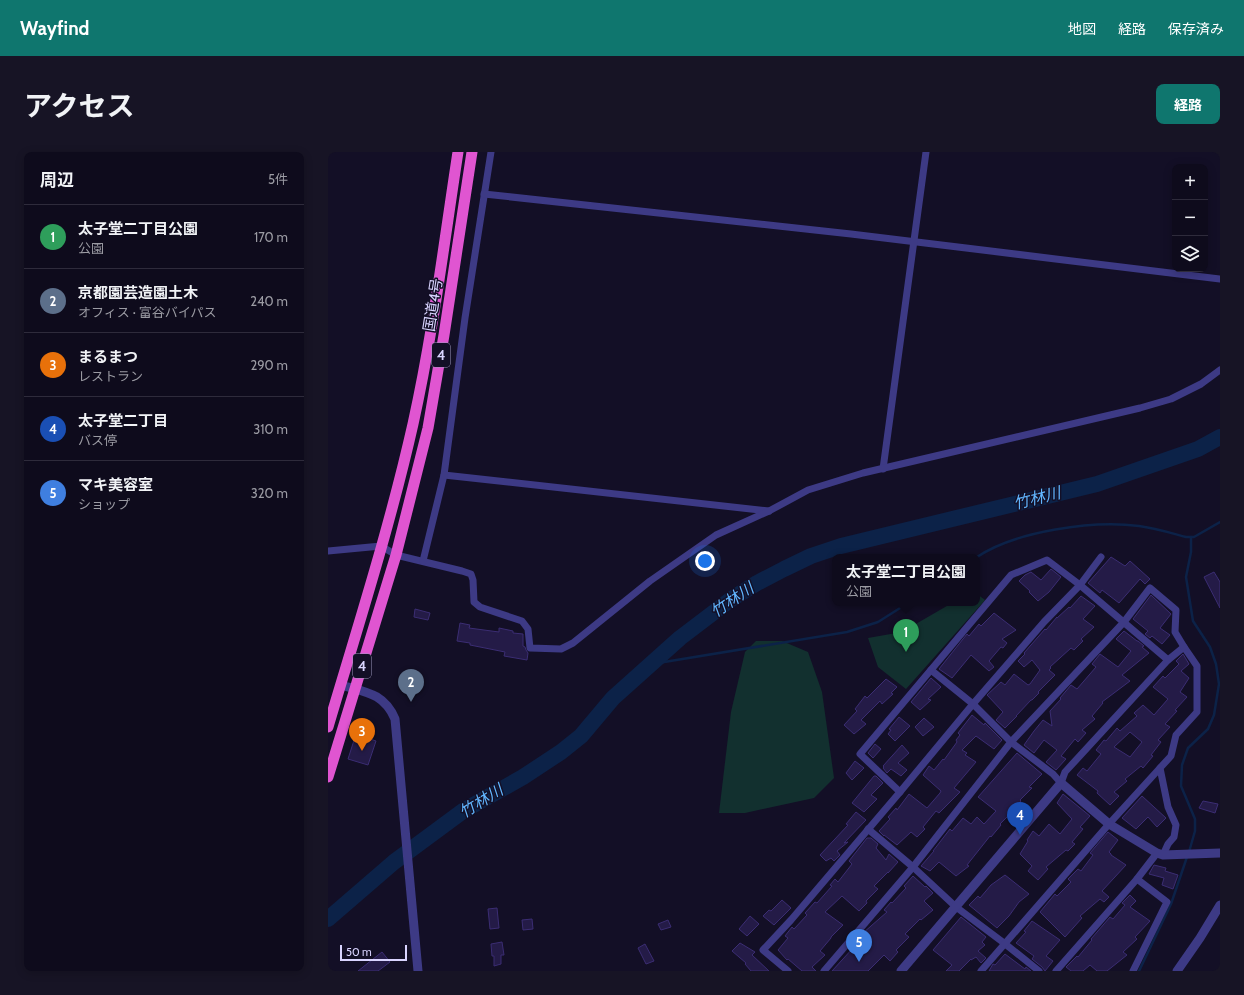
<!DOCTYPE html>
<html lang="ja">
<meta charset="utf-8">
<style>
body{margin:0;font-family:Cabin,"Noto Sans JP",sans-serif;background:#171425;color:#f1f3f6}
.controls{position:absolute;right:12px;top:12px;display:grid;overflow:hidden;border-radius:8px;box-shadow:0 2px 10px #0003}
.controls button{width:36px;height:36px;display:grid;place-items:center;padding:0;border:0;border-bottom:1px solid #2e2b3b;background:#0e0b1c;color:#f1f3f6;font:20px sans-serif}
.scale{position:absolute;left:12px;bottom:10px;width:67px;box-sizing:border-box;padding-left:4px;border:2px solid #d9d4ff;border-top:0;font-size:11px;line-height:14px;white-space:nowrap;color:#d9d4ff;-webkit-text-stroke:3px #130f26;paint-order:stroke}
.you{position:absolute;left:377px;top:409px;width:14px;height:14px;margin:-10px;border:3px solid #fff;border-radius:50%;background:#1a73e8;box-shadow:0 0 0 6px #1a73e833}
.badge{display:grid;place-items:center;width:26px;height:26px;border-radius:50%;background:#0f766e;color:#fff;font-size:13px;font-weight:700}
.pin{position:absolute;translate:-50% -33px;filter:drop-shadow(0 1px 2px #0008)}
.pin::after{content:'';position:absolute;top:21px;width:14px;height:12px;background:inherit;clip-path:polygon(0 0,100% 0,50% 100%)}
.popup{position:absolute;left:504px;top:402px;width:148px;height:52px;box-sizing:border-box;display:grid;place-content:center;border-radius:8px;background:#0e0b1c;filter:drop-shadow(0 1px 3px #0005);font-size:13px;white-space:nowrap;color:#9b9ba3}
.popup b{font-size:15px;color:#f1f3f6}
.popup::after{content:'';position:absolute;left:50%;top:100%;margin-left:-8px;border:8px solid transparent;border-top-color:#0e0b1c}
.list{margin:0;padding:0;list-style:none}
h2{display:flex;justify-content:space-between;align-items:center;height:52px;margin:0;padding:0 16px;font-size:17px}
h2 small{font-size:13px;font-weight:400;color:#9b9ba3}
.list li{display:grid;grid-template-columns:26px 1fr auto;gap:12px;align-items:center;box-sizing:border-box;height:64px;padding:0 16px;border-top:1px solid #2e2b3b}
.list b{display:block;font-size:15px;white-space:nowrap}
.list p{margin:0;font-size:13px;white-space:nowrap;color:#9b9ba3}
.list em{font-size:13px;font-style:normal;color:#9b9ba3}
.icon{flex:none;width:22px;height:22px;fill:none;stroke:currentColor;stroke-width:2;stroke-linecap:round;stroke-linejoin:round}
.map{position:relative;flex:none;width:892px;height:819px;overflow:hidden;border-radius:8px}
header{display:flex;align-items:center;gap:24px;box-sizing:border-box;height:56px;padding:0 20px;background:#0f766e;color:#fff}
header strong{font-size:19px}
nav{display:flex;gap:22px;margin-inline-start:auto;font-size:14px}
.intro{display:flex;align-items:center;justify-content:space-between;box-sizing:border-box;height:96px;padding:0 24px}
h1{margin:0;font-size:28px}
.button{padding:10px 18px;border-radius:8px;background:#0f766e;color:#fff;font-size:14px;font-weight:700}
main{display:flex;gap:24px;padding:0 24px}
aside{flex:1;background:#0e0b1c;border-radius:8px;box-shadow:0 2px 10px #0003}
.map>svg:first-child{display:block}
.green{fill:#12302f}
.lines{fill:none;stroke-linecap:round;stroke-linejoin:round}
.stream{stroke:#0c2248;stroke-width:2.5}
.river{stroke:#0c2248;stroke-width:16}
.building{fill:#241b47;stroke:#3b2d73;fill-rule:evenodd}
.minor{stroke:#3d3a85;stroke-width:7}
.tertiary{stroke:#3d3a85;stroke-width:9}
.trunk{stroke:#e055d1;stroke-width:11}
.labels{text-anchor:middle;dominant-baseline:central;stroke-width:3;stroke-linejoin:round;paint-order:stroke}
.shield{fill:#130f26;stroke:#9e99be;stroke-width:1}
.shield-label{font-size:14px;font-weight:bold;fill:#d9d4ff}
.street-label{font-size:15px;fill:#d9d4ff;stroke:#130f26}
.water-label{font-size:16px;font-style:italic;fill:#62b6ff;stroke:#130f26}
</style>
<header>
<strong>Wayfind</strong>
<nav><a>地図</a><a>経路</a><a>保存済み</a></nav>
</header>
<div class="intro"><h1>アクセス</h1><a class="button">経路</a></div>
<main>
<aside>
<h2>周辺<small>5件</small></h2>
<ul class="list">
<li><span class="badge" style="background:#2e9e5b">1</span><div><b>太子堂二丁目公園</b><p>公園</p></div><em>170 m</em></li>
<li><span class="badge" style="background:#5c6f8a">2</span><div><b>京都園芸造園土木</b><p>オフィス · 富谷バイパス</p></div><em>240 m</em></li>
<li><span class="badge" style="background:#e8710a">3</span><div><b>まるまつ</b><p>レストラン</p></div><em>290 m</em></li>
<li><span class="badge" style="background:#1a4fb4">4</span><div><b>太子堂二丁目</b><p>バス停</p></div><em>310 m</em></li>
<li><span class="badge" style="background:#3f7fe0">5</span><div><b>マキ美容室</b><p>ショップ</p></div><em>320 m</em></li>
</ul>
</aside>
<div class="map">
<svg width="892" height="819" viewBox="0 0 892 819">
<rect width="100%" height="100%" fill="#130f26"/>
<!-- green -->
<g class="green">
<path d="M649,442L657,448L578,537L550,515L540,486L574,480L624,451H649Z"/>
<path d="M428,489H454L480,500L494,540L506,626L486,646L417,661H391L403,560L417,500Z"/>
</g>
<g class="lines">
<!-- stream -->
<g class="stream">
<path d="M649,405C688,379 765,368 811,374C827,376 843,381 858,385H866L892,370"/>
<path d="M324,512L519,480L550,470L580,451"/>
<path d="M861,700L867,679V667L853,634L854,613L860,596L880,577L886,563L891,532L888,512L882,495L865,469L858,425L863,400V385"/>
<path d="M811,819L843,752L859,705"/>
</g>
<!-- river -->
<path class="river" d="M0,767L66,710L135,659L195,625L233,600L253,584L285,546L352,486L402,448L429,431L456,417L483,404L513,394L769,332L870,297L892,285"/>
</g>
<!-- building -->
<g class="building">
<path d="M783,405L797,414L802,409L822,427L817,432L812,427L791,451L774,438L772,441L760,431Z"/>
<path d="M723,417L733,425L721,440L710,449L701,440L702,439L691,429L697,423L703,420L713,428Z"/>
<path d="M886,420L892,430V456L876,425Z"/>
<path d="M823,443L843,462L832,476L842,483L834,492L824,484L822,486L817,482L820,479L805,467Z"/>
<path d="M753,444L767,454L755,467L766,475L753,487L755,489L746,498L743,496L722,515L723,516L721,518L727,523L710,540L711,541L704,548H703L688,564H689L677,576L668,568L675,560L659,543L673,530L677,533L686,522L700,533L702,532L712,518L704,508L696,515L690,509L697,502L696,501L717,477L718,478L729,465V466L741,455L742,456Z"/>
<path d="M87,457L102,461L100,468L86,465Z"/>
<path d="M666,461L688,478L674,487L679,491L675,496L673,495L661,509L666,515L661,519L643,503L624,526L611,517L639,482L641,484L651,472L653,474Z"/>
<path d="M132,471L142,473L141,476L171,480V476L185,479V481L195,482V494L197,495L198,498L200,501L199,508L176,504L177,500L142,493V491L129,489Z"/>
<path d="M796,479L809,489H810L816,494L814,495L821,501L794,523L802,529L774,550L775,551L764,564L767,567L754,578L758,581L750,590L747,587L733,604L738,607L728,618L718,610L729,598L716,588L706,601L696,593L706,579L715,568L724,574L722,559L733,547L732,546L743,533L749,537L768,515L764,512L772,502L790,515L803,499L788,487Z"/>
<path d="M855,502L861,512L853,519L861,526L852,540L859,545L847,558L849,559L837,572L842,575L830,588L833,590L823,603L825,604L815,616L813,614L797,627L799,629L786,640L791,644L782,653L769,641L770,639L749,623L755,616L759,619L773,602L768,598L776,588L778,589L789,576L792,579L809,564L806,561L815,553L826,563L840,547L825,535L835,524L837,526L851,512L848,509ZM802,580L814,590L802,605L786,595Z"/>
<path d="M603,526L613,535L600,547L603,548L592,558L583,550Z"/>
<path d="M558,527L569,535L563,541L565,542L554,552L552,549L533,568L538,572L526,582L516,573L529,559L527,557L537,544L539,546Z"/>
<path d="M644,563L656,573L657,571L674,588L666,597L648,584L634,598L639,601L637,603L648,610L626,636L632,640L611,661L608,659L595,675L597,677L589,685L583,680L569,693L556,683V684L551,679L562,667L560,665L568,656L569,658L581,642L599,656L612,641L613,639L595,623L601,614L606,618L615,607L616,608L629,590L628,588L632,583L630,581Z"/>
<path d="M571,565L582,574L567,589L560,582L563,578L561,577Z"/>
<path d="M596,566L606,575L595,584L587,575Z"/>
<path d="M28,582L48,589L40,613L20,607Z"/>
<path d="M547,592L553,597L545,606L540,601Z"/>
<path d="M574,593L581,601L570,611L579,618L573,624L563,617L559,621L555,616L556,615L555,614Z"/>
<path d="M689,601L714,622L701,635L704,636L692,648L693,649L683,661L672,672L673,673L663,685L662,684L639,713L641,714L628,724L611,710L602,719L593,714L606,699H605L622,677L624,679L635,666L643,672L649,665L656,672L668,659L650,645Z"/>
<path d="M527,609L536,616L524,628L518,621Z"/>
<path d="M546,624H548L555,631L543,643L549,647L536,660L524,651Z"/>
<path d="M735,642L762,664L752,675L755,677L744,690L747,692L740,699L738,698L718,715L720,717L710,728L700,719L704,714L692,702L700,689L699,688L705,679L711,684L721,672L732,682L744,667L729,651Z"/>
<path d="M814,644L838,666L829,675L820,665L808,677L794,666Z"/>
<path d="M875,649L890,652L887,661L871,656Z"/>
<path d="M528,660L538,668L516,691L520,690L509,699L512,703L506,709L503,706L498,709L492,703L520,673L518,672Z"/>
<path d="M780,680L790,688L781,700L783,702V703L798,713L774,739L781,745L776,750L772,747L752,764L754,766L737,785L712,760L727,742L729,744L743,730L740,727L750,717L753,719L765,703L762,701Z"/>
<path d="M539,686H543L550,692L548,696L558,708L561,702L570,710L560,721V720L546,734L550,737L538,749L539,751L531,759L514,744L497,760L515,773L503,785V786L492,799L497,803L484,815L488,819H474L460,807L459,808L450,798L460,786L457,784L464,775L466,777L479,763L477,761L487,750L489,751L504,734L502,733L507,727L510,730L524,712L521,709Z"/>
<path d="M826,713L838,716L837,719L850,723L845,737L834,733L836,726L821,722Z"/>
<path d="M677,723L701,742L691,750L681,764L669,776L641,753L650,744L652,746L663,733Z"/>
<path d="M585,724L597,735L598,734L605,741L596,749L605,758L593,768L592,767L577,782L581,785L568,798L570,800L562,809L556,803L540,819H504L525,796L524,794L535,781L559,760L556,758L563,750L564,751L578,736L576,734Z"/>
<path d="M802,743L808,749L802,755L822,769L807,785L809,787L795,800L799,803L779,819H769L762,813L755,819H743L738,815L749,804L750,805L764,788L763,787L782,765L785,767L797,753L794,751Z"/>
<path d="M454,748L463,756L446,773L435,764L441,758L443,759Z"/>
<path d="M169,756L171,776L162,777L160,757Z"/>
<path d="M422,764L431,772L419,784L411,777Z"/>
<path d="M633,765L658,785L654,790L657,793L650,799L658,806L653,811L648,805L643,808V807L631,819H618L624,813L605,798Z"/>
<path d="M204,767L205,777L195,778L194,768Z"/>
<path d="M340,768L343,775L333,778L330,772Z"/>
<path d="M704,769L732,788L718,804L725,809L717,819L714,815L704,807L706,804L688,791L698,780L696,779Z"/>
<path d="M174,790L176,803H173V812L166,814V804H164L163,792Z"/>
<path d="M412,791L427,800L424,803L441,819H423L417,812L418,811L404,799Z"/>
<path d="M317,792L326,809L318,812L310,796Z"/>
<path d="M54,800L62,810L50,819H30Z"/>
<path d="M677,802L697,817L698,815L703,819H661L665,812L667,813Z"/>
</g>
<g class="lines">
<!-- minor -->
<g class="minor">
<path d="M163,0L137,166L116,323L441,359"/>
<path d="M156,42L523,82L892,127"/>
<path d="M555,317L598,0"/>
<path d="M0,399L53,394L68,403L134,419L143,422L145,428L146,450L152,455L194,469L200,477L202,496L233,497L245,491L322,429L388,383L441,359L480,338L535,321L812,256L843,247L873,232L892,218"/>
<path d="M95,409L116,323"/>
<path d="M603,518L645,552L683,590L725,622L733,631"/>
<path d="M733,631L737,620L840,508L856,495L869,514V560L848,583L843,604L832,616L840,655L848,673L846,685L840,692L835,703"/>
<path d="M572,640L532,602L683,423L719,408L752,433L840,508"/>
<path d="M540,677L585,715L628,755L676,791L711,819"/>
<path d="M460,819L435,798L463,768L572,640L645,552L716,470L752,433L773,405"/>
<path d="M496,819L585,715L683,590L796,470L822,436L848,458L847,480L856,495"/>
<path d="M653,819L781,672L832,616"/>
<path d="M728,819L809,727L829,701"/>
<path d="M805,819L839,750L809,727"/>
</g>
<!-- tertiary -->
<g class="tertiary">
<path d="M13,533C37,540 56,541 67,567L90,819"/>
<path d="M573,819L733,631L781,672L829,701L835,703L892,701"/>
<path d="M849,819L872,786L892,753"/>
</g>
<!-- trunk -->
<g class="trunk">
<path d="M0,575C30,474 62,374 85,272C105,182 116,91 130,0"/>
<path d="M0,625L68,403L100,276L116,183L144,0"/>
</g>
</g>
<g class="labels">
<!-- shield labels -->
<g class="shield">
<rect x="104" y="191" width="18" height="24" rx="3"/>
<rect x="25" y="502" width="18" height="24" rx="3"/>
</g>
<g class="shield-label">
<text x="113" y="203">4</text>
<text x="34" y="514">4</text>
</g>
<!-- street labels -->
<g class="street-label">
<text transform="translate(105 153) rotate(-81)">国道4号</text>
</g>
<!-- water labels -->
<g class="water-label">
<text transform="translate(709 346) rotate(-14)">竹林川</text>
<text transform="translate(404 448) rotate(-34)">竹林川</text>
<text transform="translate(153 649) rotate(-32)">竹林川</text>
</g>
</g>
</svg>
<div class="controls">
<button>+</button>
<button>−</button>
<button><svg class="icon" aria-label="layers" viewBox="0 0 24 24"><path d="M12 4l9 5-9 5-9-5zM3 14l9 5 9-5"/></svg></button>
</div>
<div class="scale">50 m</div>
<div class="you"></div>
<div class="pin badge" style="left:578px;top:500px;background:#2e9e5b">1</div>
<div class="popup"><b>太子堂二丁目公園</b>公園</div>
<div class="pin badge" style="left:83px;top:550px;background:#5c6f8a">2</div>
<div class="pin badge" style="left:34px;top:599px;background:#e8710a">3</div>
<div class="pin badge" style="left:692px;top:683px;background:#1a4fb4">4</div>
<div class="pin badge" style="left:531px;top:810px;background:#3f7fe0">5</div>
</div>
</main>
